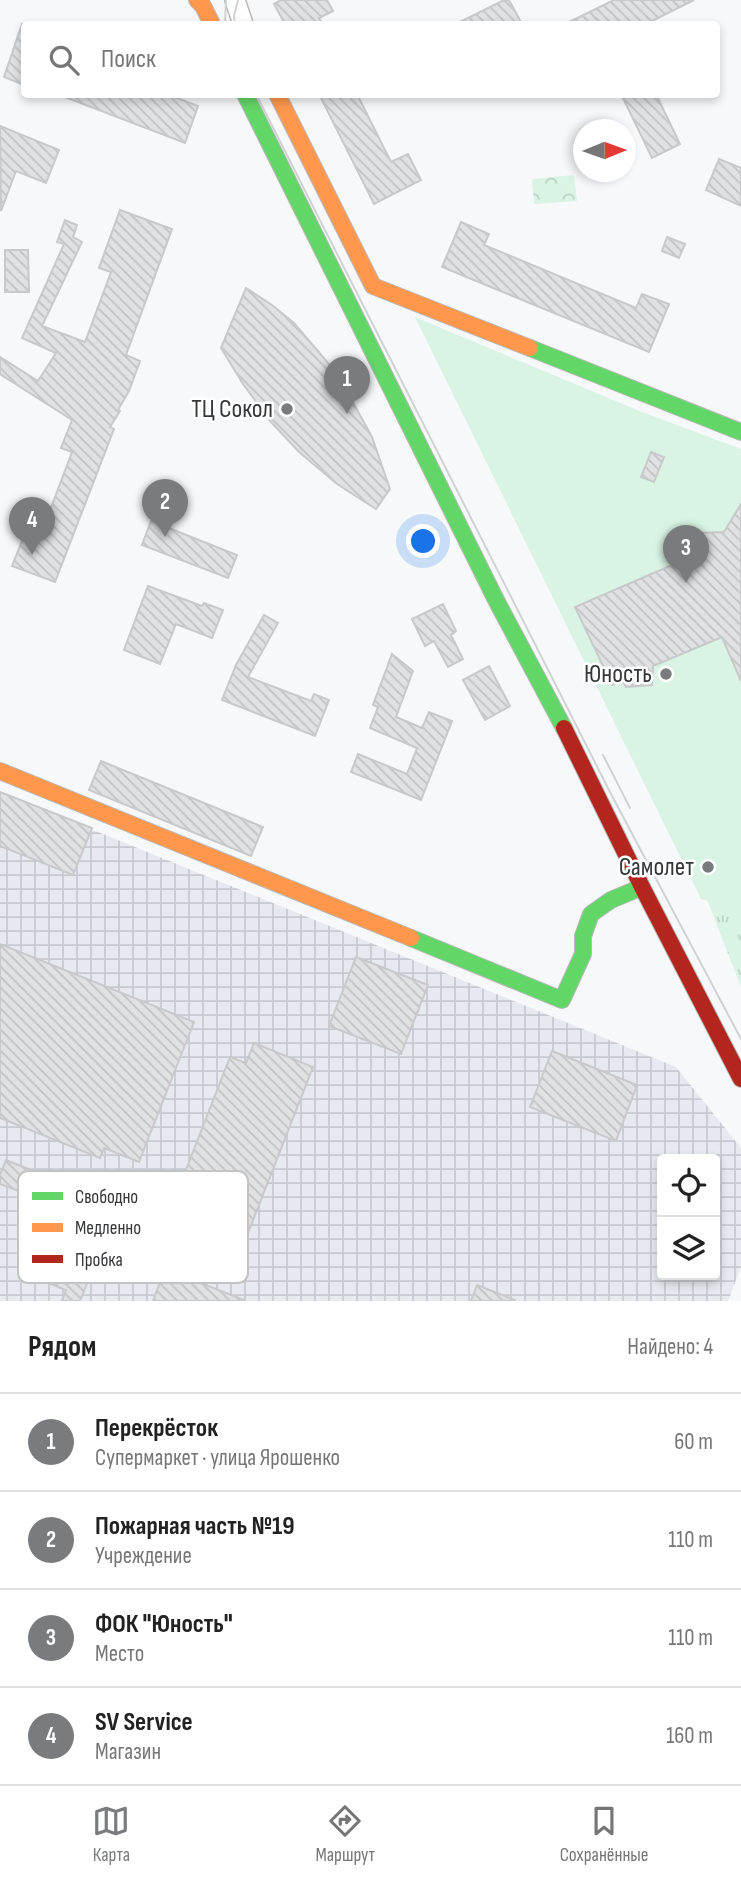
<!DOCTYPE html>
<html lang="ru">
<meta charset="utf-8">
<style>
body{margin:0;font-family:"Sofia Sans Condensed",sans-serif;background:#f2f2f2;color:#222}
.controls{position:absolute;right:21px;bottom:21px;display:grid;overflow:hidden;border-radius:7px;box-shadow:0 4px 10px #0003}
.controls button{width:63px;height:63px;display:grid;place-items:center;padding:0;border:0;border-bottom:2px solid #e0e0e0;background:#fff;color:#222;font:35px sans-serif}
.compass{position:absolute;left:573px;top:119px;width:63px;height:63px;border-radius:50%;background:#fff;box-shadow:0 4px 10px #0003;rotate:89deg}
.you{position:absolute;left:424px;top:542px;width:24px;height:24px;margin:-18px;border:5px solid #fff;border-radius:50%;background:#1a73e8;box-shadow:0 0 0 10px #1a73e833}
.badge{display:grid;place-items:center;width:46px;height:46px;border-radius:50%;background:#797b7d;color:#fff;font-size:23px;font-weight:700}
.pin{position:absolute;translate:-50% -58px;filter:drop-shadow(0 2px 4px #0008)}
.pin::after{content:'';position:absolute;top:37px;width:24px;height:21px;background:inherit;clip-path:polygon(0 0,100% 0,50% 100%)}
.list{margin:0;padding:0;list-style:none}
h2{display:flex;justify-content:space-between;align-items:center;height:91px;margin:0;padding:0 28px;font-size:30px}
h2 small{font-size:23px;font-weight:400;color:#767676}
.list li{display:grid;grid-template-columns:46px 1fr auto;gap:21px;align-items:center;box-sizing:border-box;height:98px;padding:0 28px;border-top:2px solid #e0e0e0}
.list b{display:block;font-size:26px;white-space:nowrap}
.list p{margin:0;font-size:23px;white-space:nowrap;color:#767676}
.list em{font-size:23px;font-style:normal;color:#767676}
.icon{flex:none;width:38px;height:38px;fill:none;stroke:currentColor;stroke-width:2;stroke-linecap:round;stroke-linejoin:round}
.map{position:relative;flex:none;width:741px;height:1301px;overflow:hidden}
.search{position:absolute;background:#fff;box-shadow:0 4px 10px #0003;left:21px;right:21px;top:21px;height:77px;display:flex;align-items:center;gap:18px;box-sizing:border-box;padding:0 24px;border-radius:7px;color:#767676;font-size:26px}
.sheet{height:483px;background:#fff}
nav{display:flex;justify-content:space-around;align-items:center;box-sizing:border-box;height:98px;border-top:2px solid #e0e0e0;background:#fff;font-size:19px;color:#767676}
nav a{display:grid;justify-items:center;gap:4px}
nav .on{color:#797b7d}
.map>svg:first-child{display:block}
.industrial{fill:url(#industrial-grid);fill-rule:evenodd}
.grass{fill:url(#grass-tufts)}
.park{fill:url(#park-crowns)}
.garden{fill:#d9f4e5}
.building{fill:url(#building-back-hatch);stroke:#c8c9cb;stroke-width:2}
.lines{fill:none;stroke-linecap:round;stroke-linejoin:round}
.street-casing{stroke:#b8b9bb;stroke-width:22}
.fast-casing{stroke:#b8b9bb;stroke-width:18}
.slow-casing{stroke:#b8b9bb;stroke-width:18}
.jam-casing{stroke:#b8b9bb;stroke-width:18}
.street{stroke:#fefefe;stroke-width:19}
.fast{stroke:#63d668;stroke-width:16}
.slow{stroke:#ff974d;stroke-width:16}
.jam{stroke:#b3261e;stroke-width:16}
.tram{stroke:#d1d2d2;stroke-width:2}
.poi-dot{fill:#797b7d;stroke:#fff;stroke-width:2.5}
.labels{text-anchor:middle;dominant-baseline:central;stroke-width:5;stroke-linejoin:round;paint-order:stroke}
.poi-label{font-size:26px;fill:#363739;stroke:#fff;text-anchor:end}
.key{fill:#fff;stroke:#c3c3c4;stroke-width:2}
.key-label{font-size:19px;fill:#363739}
</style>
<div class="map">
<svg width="741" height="1301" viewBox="0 0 741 1301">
<defs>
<pattern id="industrial-grid" width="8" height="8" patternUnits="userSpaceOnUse" patternTransform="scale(1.75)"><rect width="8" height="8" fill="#e6eaf0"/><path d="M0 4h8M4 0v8" fill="none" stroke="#c6c9cf"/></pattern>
<pattern id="grass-tufts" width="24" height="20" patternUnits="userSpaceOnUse" patternTransform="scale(1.75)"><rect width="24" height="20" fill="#d9f4e5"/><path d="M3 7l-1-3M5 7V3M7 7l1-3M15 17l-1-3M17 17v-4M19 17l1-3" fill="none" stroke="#bbd2c5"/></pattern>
<pattern id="park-crowns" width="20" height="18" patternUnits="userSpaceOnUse" patternTransform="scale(1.75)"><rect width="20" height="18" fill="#d9f4e5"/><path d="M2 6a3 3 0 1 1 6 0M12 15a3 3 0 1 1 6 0" fill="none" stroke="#bbd2c5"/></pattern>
<pattern id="building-back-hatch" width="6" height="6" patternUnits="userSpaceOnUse" patternTransform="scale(1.75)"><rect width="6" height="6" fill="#e0e1e2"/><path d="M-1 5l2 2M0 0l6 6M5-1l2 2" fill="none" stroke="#c1c2c3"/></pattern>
</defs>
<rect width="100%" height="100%" fill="#f6f8fa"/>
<!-- industrial -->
<path class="industrial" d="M0,792L676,1067L741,1148V1267L728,1301H0ZM662,1159H715V1275H662Z"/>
<!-- grass -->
<path class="grass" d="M701,884L741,889V987Z"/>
<!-- park -->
<path class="park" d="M574,175L577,201L534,204L532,179Z"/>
<!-- garden -->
<path class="garden" d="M415,317L642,412L741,449V908L701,899Z"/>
<!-- building -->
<g class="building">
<path d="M281,0H327L333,11L319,18L322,24H285L274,4Z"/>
<path d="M504,0H509L522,24H456Z"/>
<path d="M614,0H694L646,24H565Z"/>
<path d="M22,24L24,25V85L4,77Z"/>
<path d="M57,94H167L198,106L185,143Z"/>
<path d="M319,94H357L391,162L408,154L421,180L374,204Z"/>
<path d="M621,94H656L680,144L652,158Z"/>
<path d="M0,126L59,150L46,183L16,171L1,211Z"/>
<path d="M719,159L741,168V206L706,190Z"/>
<path d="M120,210L172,229L126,355L140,361L129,391L118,410L120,411L110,427L114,429L55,582L12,566L32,516L46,521L72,452L61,448L72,420L0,374V357L38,381L56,353L22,338L64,244L57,242L65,220L77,225L73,237L82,242L42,326L85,342L111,272L99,268Z"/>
<path d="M461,222L489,234L484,245L636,308L642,294L669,304L649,352L442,267Z"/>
<path d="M667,237L685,244L679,258L662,251Z"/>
<path d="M5,250H28L29,292H5Z"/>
<path d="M246,288L272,305L294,323L329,364L350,397L372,437L390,489L376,509L337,484L299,452L271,422L243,384L221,348Z"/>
<path d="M651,452L664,457L654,482L641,477Z"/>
<path d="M741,504V681L722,637L653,666L652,685L626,687L622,680L612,685L575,607L686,559L675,534L724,532Z"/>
<path d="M151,521L237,555L228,578L142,545Z"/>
<path d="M148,586L202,606L204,603L223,610L212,638L176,624L160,664L124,650Z"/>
<path d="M443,604L456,631L451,635L463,659L448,667L434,641L425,646L412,619Z"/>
<path d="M264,615L278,623L248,677L311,701L314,694L329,700L315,736L222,700L236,665Z"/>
<path d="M392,654L413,671L396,717L422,728L429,712L452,721L421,800L351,772L358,754L407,774L417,748L370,728L378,707L373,705Z"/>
<path d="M489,666L510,706L485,720L463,680Z"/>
<path d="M101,761L263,827L251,856L89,790Z"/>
<path d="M0,792L92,828L73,875L0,846Z"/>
<path d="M0,944L194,1022L139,1162L104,1148L100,1158L0,1118Z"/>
<path d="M356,957L428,985L401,1054L329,1026Z"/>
<path d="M254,1043L313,1067L234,1269L174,1246L176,1240L161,1234L230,1057L246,1063Z"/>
<path d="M552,1051L637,1085L616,1141L530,1107Z"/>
<path d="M6,1160L101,1198L81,1250L72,1247L63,1271L88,1281L80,1301H62L66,1290L40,1280L56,1240L20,1226L32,1196L0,1184V1175Z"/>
<path d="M165,1269L244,1300V1301H153Z"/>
<path d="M477,1285L515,1300L514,1301H471Z"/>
</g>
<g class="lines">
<defs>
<path id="street" d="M235,0L243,24"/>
<g id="fast">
<path d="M245,94L496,600L564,728"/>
<path d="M530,348L741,432"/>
<path d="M411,938L562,1000L583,954V936L591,914L611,900L642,887"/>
</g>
<g id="slow">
<path d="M197,0L203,6L212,24"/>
<path d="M277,94L373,286L530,348"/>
<path d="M0,771L411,938"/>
</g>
<path id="jam" d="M564,728L642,887L741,1079"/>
</defs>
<!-- street casing -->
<use href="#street" class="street-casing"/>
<!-- fast casing -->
<use href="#fast" class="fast-casing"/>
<!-- slow casing -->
<use href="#slow" class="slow-casing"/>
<!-- jam casing -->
<use href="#jam" class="jam-casing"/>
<!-- street -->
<use href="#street" class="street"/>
<!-- fast -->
<use href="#fast" class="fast"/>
<!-- slow -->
<use href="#slow" class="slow"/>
<!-- jam -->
<use href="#jam" class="jam"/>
<!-- tram -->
<g class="tram">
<path d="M225,24L226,0"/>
<path d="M235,24L234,16L238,0"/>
<path d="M256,94L611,794L741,1039"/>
<path d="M603,755L630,808"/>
</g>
</g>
<!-- markers -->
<g class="poi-dot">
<circle cx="287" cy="409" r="7"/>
<circle cx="666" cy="674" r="7"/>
<circle cx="708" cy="867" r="7"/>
</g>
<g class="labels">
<!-- poi labels -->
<g class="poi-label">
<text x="273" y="409">ТЦ Сокол</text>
<text x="652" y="674">Юность</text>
<text x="694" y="867">Самолет</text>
</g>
</g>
<!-- legend -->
<rect x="18" y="1171" width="230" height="112" rx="10" class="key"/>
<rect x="32" y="1192" width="31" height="8" fill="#63d668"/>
<rect x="32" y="1223" width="31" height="9" fill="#ff974d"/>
<rect x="32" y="1255" width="31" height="8" fill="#b3261e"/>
<g class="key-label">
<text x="75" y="1203">Свободно</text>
<text x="75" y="1234">Медленно</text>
<text x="75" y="1266">Пробка</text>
</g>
</svg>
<div class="controls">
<button><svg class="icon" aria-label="locate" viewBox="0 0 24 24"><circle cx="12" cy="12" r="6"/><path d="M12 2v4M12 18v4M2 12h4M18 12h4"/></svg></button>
<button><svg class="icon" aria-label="layers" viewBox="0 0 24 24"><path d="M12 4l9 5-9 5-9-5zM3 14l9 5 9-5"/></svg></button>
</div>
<svg class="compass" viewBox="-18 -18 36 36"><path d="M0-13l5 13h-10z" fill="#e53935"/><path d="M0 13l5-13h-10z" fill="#767676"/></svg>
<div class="you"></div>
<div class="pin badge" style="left:347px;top:414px">1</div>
<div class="pin badge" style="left:165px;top:537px">2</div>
<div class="pin badge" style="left:686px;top:583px">3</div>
<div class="pin badge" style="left:32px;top:555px">4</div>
<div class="search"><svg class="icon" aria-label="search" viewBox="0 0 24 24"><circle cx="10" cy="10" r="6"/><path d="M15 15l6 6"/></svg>Поиск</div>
</div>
<section class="sheet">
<h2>Рядом<small>Найдено: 4</small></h2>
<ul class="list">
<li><span class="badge">1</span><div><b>Перекрёсток</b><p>Супермаркет · улица Ярошенко</p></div><em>60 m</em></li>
<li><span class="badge">2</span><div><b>Пожарная часть №19</b><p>Учреждение</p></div><em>110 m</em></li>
<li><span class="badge">3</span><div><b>ФОК &quot;Юность&quot;</b><p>Место</p></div><em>110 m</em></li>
<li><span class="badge">4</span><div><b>SV Service</b><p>Магазин</p></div><em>160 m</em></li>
</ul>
</section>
<nav>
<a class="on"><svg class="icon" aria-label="map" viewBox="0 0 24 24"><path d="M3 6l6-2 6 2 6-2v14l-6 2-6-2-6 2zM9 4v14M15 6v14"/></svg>Карта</a>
<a><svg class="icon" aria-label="directions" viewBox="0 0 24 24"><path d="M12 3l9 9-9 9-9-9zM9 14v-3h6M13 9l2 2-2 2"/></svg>Маршрут</a>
<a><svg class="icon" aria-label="saved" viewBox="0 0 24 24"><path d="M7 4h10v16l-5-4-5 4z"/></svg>Сохранённые</a>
</nav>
